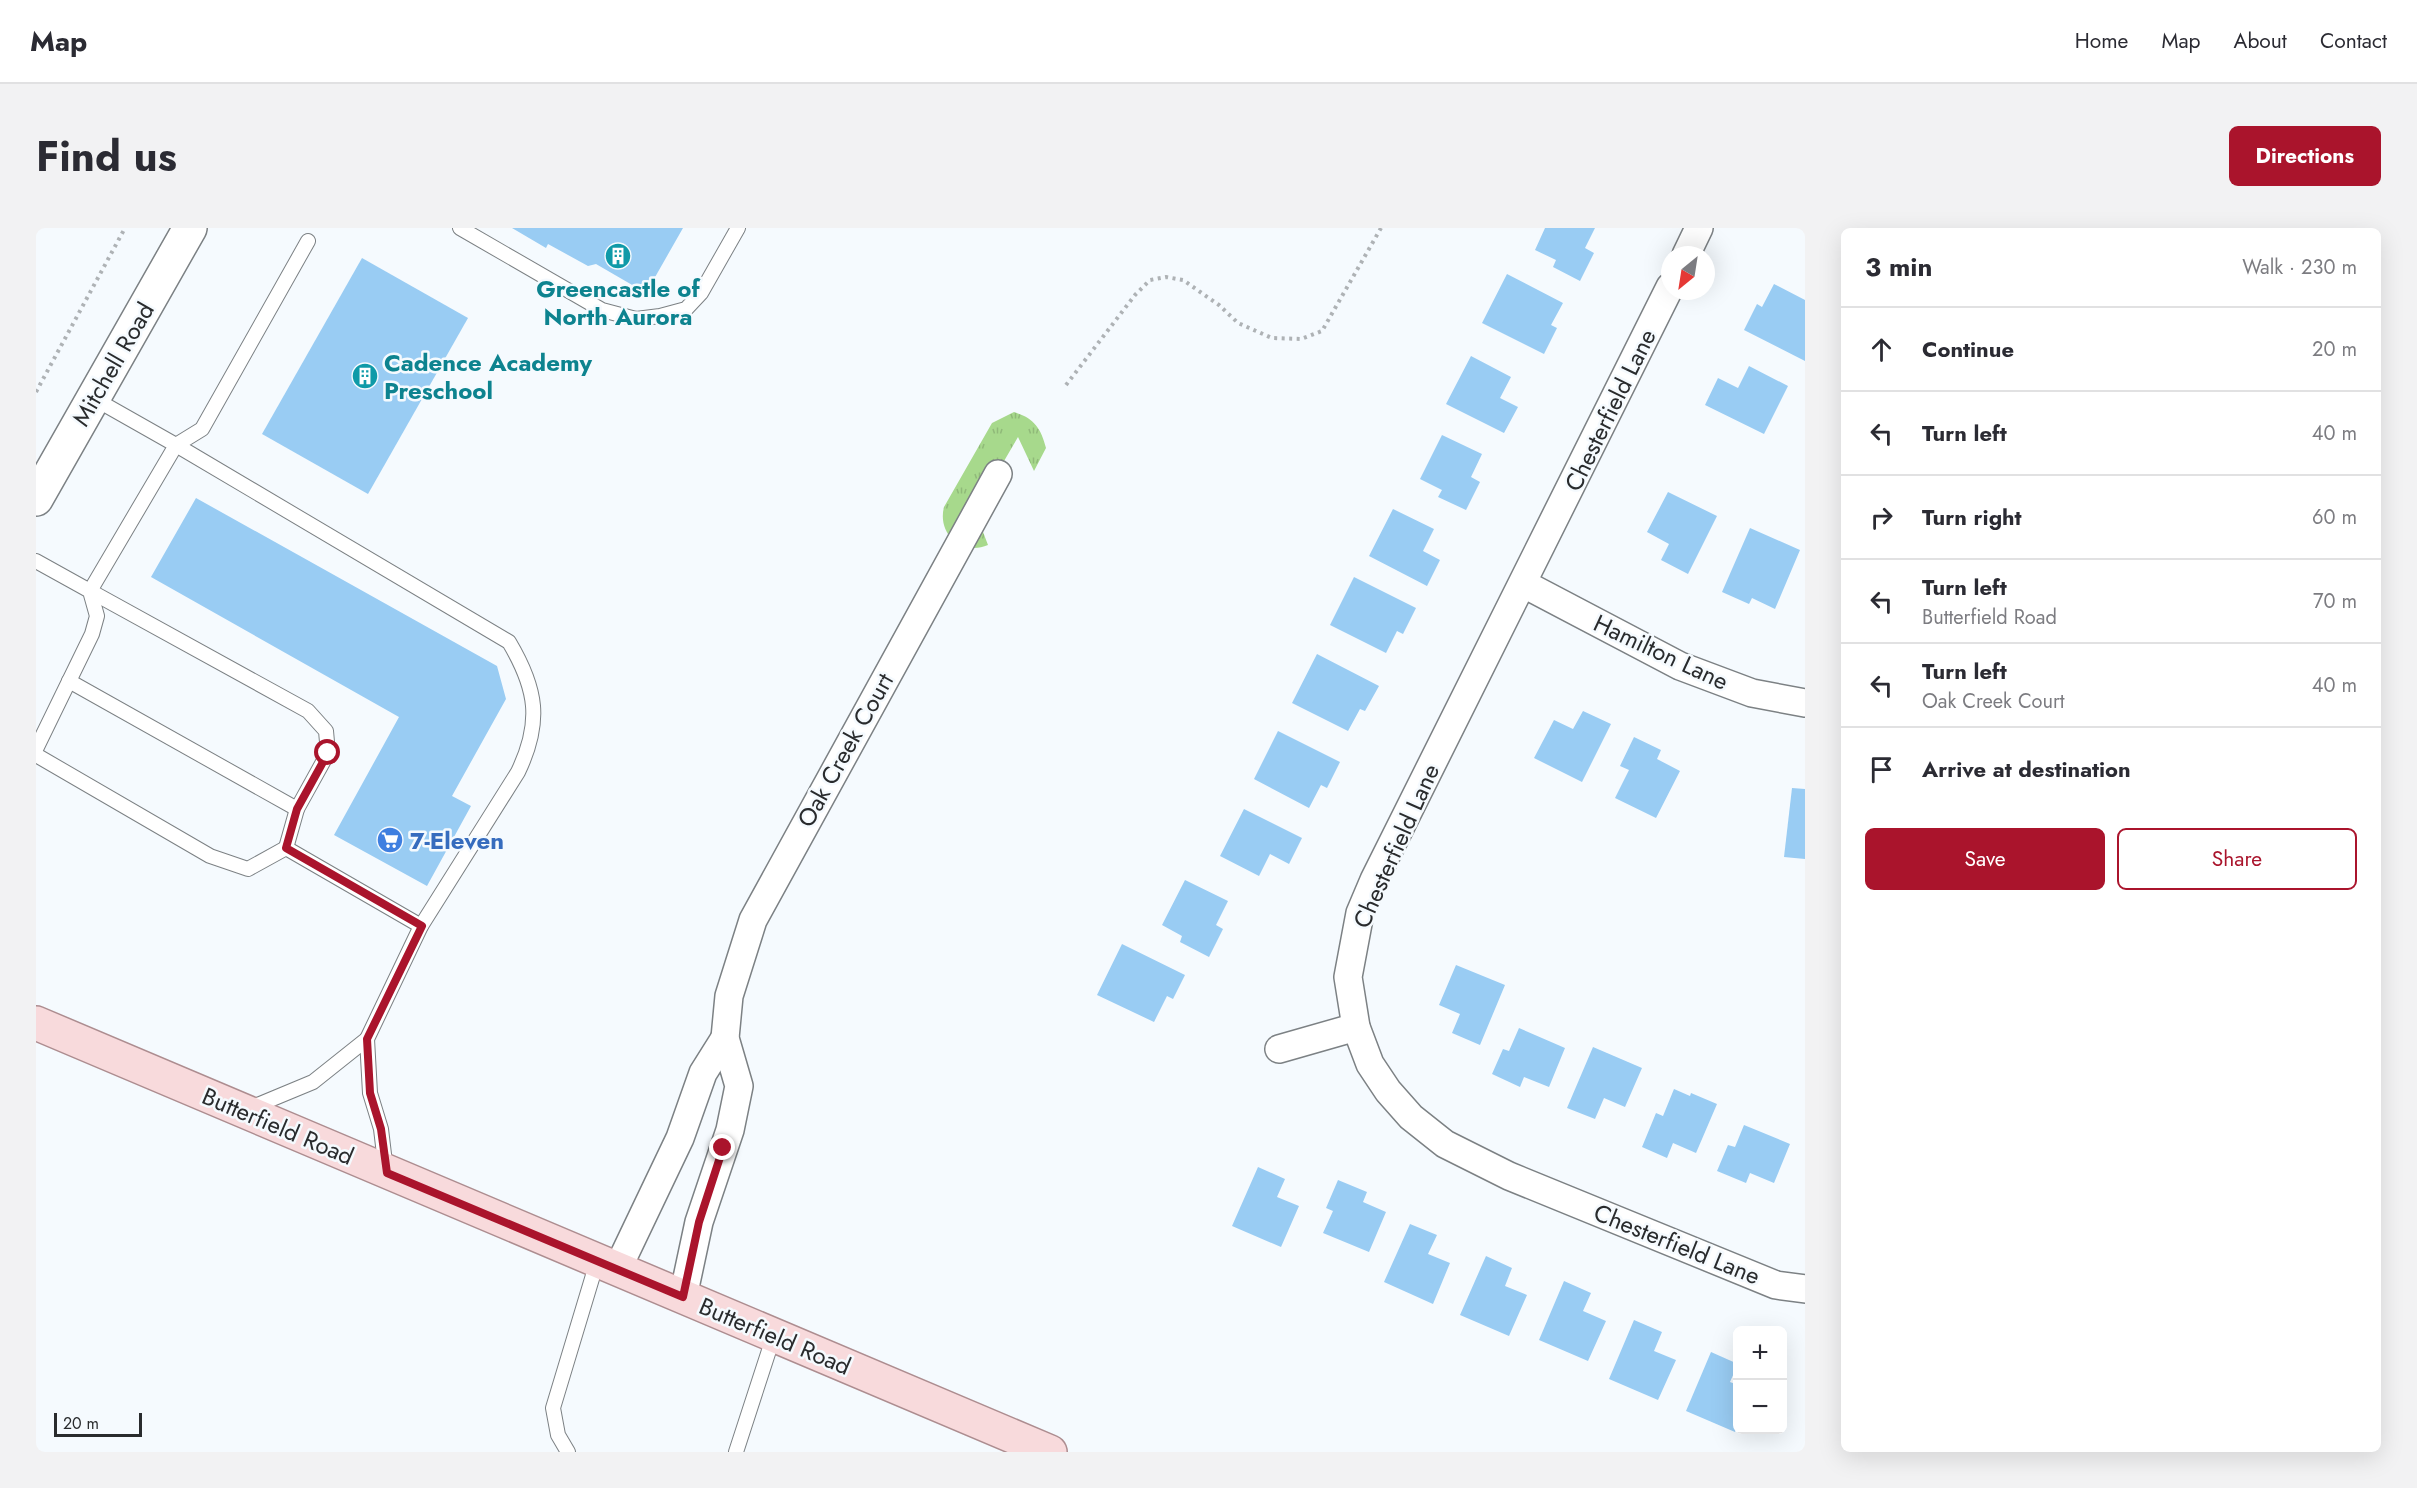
<!DOCTYPE html>
<meta charset="utf-8">
<style>
body{margin:0;font-family:Jost,sans-serif;background:#f2f2f3;color:#2b2b33}
.controls{position:absolute;right:18px;bottom:18px;display:grid;overflow:hidden;border-radius:9px;box-shadow:0 6px 24px #0002}
.controls button{width:54px;height:54px;display:grid;place-items:center;padding:0;border:0;border-bottom:2px solid #e1e1e2;background:#fff;color:#2b2b33;font:30px sans-serif}
.compass{position:absolute;left:1625px;top:18px;width:54px;height:54px;border-radius:50%;background:#fff;box-shadow:0 6px 24px #0002;rotate:210deg}
.scale{position:absolute;left:18px;bottom:15px;width:88px;box-sizing:border-box;padding-left:6px;border:3px solid #292b2d;border-top:0;font-size:16px;line-height:21px;white-space:nowrap;color:#292b2d;-webkit-text-stroke:4px #f5fafe;paint-order:stroke}
.stop{position:absolute;width:18px;height:18px;margin:-14px;border:4px solid #aa142c;border-radius:50%;background:#fff}
.stop.end{background:#aa142c;border-color:#fff;box-shadow:0 2px 6px #0008}
.list{margin:0;padding:0;list-style:none}
h2{display:flex;justify-content:space-between;align-items:center;height:78px;margin:0;padding:0 24px;font-size:26px}
h2 small{font-size:20px;font-weight:400;color:#7c7c81}
.list li{display:grid;grid-template-columns:39px 1fr auto;gap:18px;align-items:center;box-sizing:border-box;height:84px;padding:0 24px;border-top:2px solid #e1e1e2}
.list b{display:block;font-size:22px;white-space:nowrap}
.list p{margin:0;font-size:20px;white-space:nowrap;color:#7c7c81}
.list em{font-size:20px;font-style:normal;color:#7c7c81}
.actions{display:flex;gap:12px;padding:18px 24px}
.actions a{flex:1;padding:14px 0;border:2px solid #aa142c;border-radius:9px;text-align:center;font-size:21px;color:#aa142c}
.actions .main{background:#aa142c;color:#fff}
.icon{flex:none;width:33px;height:33px;fill:none;stroke:currentColor;stroke-width:2;stroke-linecap:round;stroke-linejoin:round}
.map{position:relative;flex:none;width:1769px;height:1224px;overflow:hidden;border-radius:9px}
header{display:flex;align-items:center;gap:36px;box-sizing:border-box;height:84px;padding:0 30px;background:#fff;border-bottom:2px solid #e1e1e2}
header strong{font-size:28px}
nav{display:flex;gap:33px;margin-inline-start:auto;font-size:21px}
.intro{display:flex;align-items:center;justify-content:space-between;box-sizing:border-box;height:144px;padding:0 36px}
h1{margin:0;font-size:42px}
.button{padding:15px 27px;border-radius:9px;background:#aa142c;color:#fff;font-size:21px;font-weight:700}
main{display:flex;gap:36px;padding:0 36px}
aside{flex:1;background:#fff;border-radius:9px;box-shadow:0 6px 24px #0002}
.map>svg:first-child{display:block}
.grass{fill:url(#grass-tufts)}
.building{fill:#99ccf3}
.lines{fill:none;stroke-linecap:round;stroke-linejoin:round}
.service-casing{stroke:#7c8184;stroke-width:16}
.minor-casing{stroke:#7c8184;stroke-width:30}
.tertiary-casing{stroke:#7c8184;stroke-width:36}
.primary-casing{stroke:#ad8d90;stroke-width:36}
.path{stroke:#aeb2b5;stroke-width:4;stroke-dasharray:3 4.5;stroke-linecap:butt}
.service{stroke:#fff;stroke-width:14}
.minor{stroke:#fff;stroke-width:27}
.tertiary{stroke:#fff;stroke-width:33}
.primary{stroke:#f8dadc;stroke-width:33}
.route{stroke:#aa142c;stroke-width:8}
.labels{text-anchor:middle;dominant-baseline:central;stroke-width:5;stroke-linejoin:round;paint-order:stroke}
.culture-label{font-size:24px;font-weight:bold;fill:#0d838f;stroke:#f5fafe}
.street-label{font-size:24px;fill:#292b2d;stroke:#f5fafe}
.shop-label{font-size:24px;font-weight:bold;fill:#366cbe;stroke:#f5fafe;text-anchor:start}
</style>
<header>
<strong>Map</strong>
<nav><a>Home</a><a>Map</a><a>About</a><a>Contact</a></nav>
</header>
<div class="intro"><h1>Find us</h1><a class="button">Directions</a></div>
<main>
<div class="map">
<svg width="1769" height="1224" viewBox="0 0 1769 1224">
<defs>
<pattern id="grass-tufts" width="24" height="20" patternUnits="userSpaceOnUse" patternTransform="scale(1.5)"><rect width="24" height="20" fill="#a7d98c"/><path d="M3 7l-1-3M5 7V3M7 7l1-3M15 17l-1-3M17 17v-4M19 17l1-3" fill="none" stroke="#90ba79"/></pattern>
</defs>
<rect width="100%" height="100%" fill="#f5fafe"/>
<!-- grass -->
<path class="grass" d="M978,184C998,190 1005,200 1010,220L998,243L982,209L939,283L952,317C926,328 901,306 908,279L956,195Z"/>
<!-- building -->
<g class="building">
<path d="M476,0H647L610,65L560,36L552,38L512,16L510,20Z"/>
<path d="M1509,0H1559L1549,20L1558,25L1544,53L1517,39L1520,32L1499,22Z"/>
<path d="M326,30L432,90L332,266L226,206Z"/>
<path d="M1471,46L1527,75L1515,97L1521,100L1508,126L1446,95Z"/>
<path d="M1738,56L1769,72V133L1708,102L1721,76L1726,79Z"/>
<path d="M1435,128L1475,149L1464,170L1482,179L1468,205L1410,176Z"/>
<path d="M1713,138L1752,158L1728,206L1669,177L1682,150L1702,160Z"/>
<path d="M1406,207L1446,226L1435,249L1444,254L1430,282L1402,269L1406,262L1384,251Z"/>
<path d="M1632,264L1681,288L1652,346L1625,332L1633,316L1611,304Z"/>
<path d="M160,270L461,438L470,471L416,568L435,578L391,658L298,607L363,489L115,349Z"/>
<path d="M1357,281L1398,301L1387,323L1404,332L1391,358L1333,328Z"/>
<path d="M1714,300L1764,322L1739,381L1716,370L1713,376L1686,364Z"/>
<path d="M1318,349L1380,380L1367,406L1361,403L1350,425L1294,397Z"/>
<path d="M1281,426L1343,458L1329,483L1324,481L1312,503L1256,475Z"/>
<path d="M1547,483L1575,496L1546,554L1498,530L1518,492L1537,501Z"/>
<path d="M1242,503L1304,534L1291,560L1285,557L1273,580L1218,551Z"/>
<path d="M1598,509L1625,522L1621,531L1644,543L1620,590L1579,570L1593,542L1584,538Z"/>
<path d="M1756,560L1769,561V631L1748,629Z"/>
<path d="M1208,581L1266,610L1253,636L1234,626L1223,648L1184,628Z"/>
<path d="M1149,652L1192,673L1180,697L1187,701L1173,729L1144,714L1146,708L1126,697Z"/>
<path d="M1086,716L1149,747L1137,771L1131,768L1118,794L1061,767Z"/>
<path d="M1420,737L1469,757L1444,817L1416,805L1424,786L1403,777Z"/>
<path d="M1483,800L1529,820L1513,859L1488,849L1484,859L1456,846L1467,821L1473,823Z"/>
<path d="M1557,819L1606,840L1589,879L1568,870L1559,891L1531,880Z"/>
<path d="M1638,861L1654,868L1655,865L1681,876L1660,925L1637,915L1631,930L1606,919L1620,885L1627,888Z"/>
<path d="M1708,897L1754,916L1738,955L1714,945L1710,955L1681,943L1692,917L1699,919Z"/>
<path d="M1222,939L1249,951L1241,969L1263,978L1245,1019L1196,998Z"/>
<path d="M1302,952L1331,964L1327,974L1350,984L1333,1024L1287,1005L1297,983L1290,980Z"/>
<path d="M1374,996L1401,1007L1392,1026L1414,1035L1397,1076L1348,1054Z"/>
<path d="M1450,1028L1476,1040L1469,1058L1491,1067L1473,1108L1424,1087Z"/>
<path d="M1528,1053L1555,1065L1547,1083L1570,1093L1552,1133L1503,1112Z"/>
<path d="M1598,1092L1626,1104L1618,1123L1640,1132L1622,1172L1573,1151Z"/>
<path d="M1675,1124L1702,1136L1694,1154L1702,1157V1198L1699,1204L1650,1183Z"/>
</g>
<g class="lines">
<defs>
<g id="service">
<path d="M424,0L566,82L600,91L624,88L650,81L665,65L702,0"/>
<path d="M272,13L166,201L140,217L473,414C501,461 506,494 482,544L385,698L331,811L334,865L345,901L350,943"/>
<path d="M57,170L140,217L54,363L272,483L290,503L292,525L261,581L250,620"/>
<path d="M0,333L54,363L61,388L56,406L0,521"/>
<path d="M33,453L261,581"/>
<path d="M0,527L174,628L212,641L250,620L385,698"/>
<path d="M212,881L277,854L331,811"/>
<path d="M532,1224L522,1207L517,1180L561,1034"/>
<path d="M700,1224L738,1107"/>
</g>
<g id="minor">
<path d="M1650,27L1663,0"/>
<path d="M1634,59L1338,652L1324,685L1312,749L1320,799L1334,836L1352,863L1375,889L1409,916L1473,948L1740,1057L1769,1061"/>
<path d="M1488,356L1644,438L1716,465L1769,475"/>
<path d="M1243,821L1320,799"/>
<path d="M581,1042L644,910L667,845L689,810"/>
<path d="M647,1069L663,994L694,902L703,858L689,810L693,768L717,692L962,246"/>
</g>
<path id="tertiary" d="M0,271L154,0"/>
<path id="primary" d="M0,795L1014,1224"/>
</defs>
<!-- service casing -->
<use href="#service" class="service-casing"/>
<!-- minor casing -->
<use href="#minor" class="minor-casing"/>
<!-- tertiary casing -->
<use href="#tertiary" class="tertiary-casing"/>
<!-- primary casing -->
<use href="#primary" class="primary-casing"/>
<!-- path -->
<g class="path">
<path d="M1030,157L1099,67L1114,52L1130,49L1147,52L1183,77L1202,95L1236,110L1265,111L1286,103L1345,0"/>
<path d="M0,164L89,0"/>
</g>
<!-- service -->
<use href="#service" class="service"/>
<!-- minor -->
<use href="#minor" class="minor"/>
<!-- tertiary -->
<use href="#tertiary" class="tertiary"/>
<!-- primary -->
<use href="#primary" class="primary"/>
</g>
<g class="lines">
<!-- route -->
<path class="route" d="M292,525L261,581L250,620L386,698L331,811L334,865L345,901L351,945L647,1069L663,994L687,920"/>
</g>
<!-- icons -->
<defs>
<symbol id="building-disc" viewBox="-11 -11 22 22"><circle r="9.5" fill="#0f9aa8" stroke="#f5fafe"/><path d="M-4-6H4V6H1V3H-1V6H-4ZM-2.5-4.3h1.7v1.8h-1.7ZM.8-4.3h1.7v1.8H.8ZM-2.5-1h1.7V.8h-1.7ZM.8-1h1.7V.8H.8Z" fill="#fff"/></symbol>
<symbol id="supermarket-disc" viewBox="-11 -11 22 22"><circle r="9.5" fill="#3f7fe0" stroke="#f5fafe"/><path d="M-6-5.5h2.5l.6 2H6L4.5 2H-2.5L-4.4-4H-6ZM-1.5 3.2a1.3 1.3 0 1 0 .1 0ZM3 3.2a1.3 1.3 0 1 0 .1 0Z" fill="#fff"/></symbol>
</defs>
<g fill-rule="evenodd">
<use href="#building-disc" x="567" y="13" width="30" height="30"/>
<use href="#building-disc" x="314" y="133" width="30" height="30"/>
<use href="#supermarket-disc" x="339" y="597" width="30" height="30"/>
</g>
<g class="labels">
<!-- culture labels -->
<g class="culture-label">
<text x="582" y="60">Greencastle of<tspan x="582" dy="28">North Aurora</tspan></text>
<text x="348" y="134" text-anchor="start">Cadence Academy<tspan x="348" dy="28">Preschool</tspan></text>
</g>
<!-- street labels -->
<g class="street-label">
<text transform="translate(77 136) rotate(-60)">Mitchell Road</text>
<text transform="translate(1574 182) rotate(-64)">Chesterfield Lane</text>
<text transform="translate(1625 424) rotate(25)">Hamilton Lane</text>
<text transform="translate(809 522) rotate(-61)">Oak Creek Court</text>
<text transform="translate(1360 618) rotate(-66)">Chesterfield Lane</text>
<text transform="translate(242 898) rotate(23)">Butterfield Road</text>
<text transform="translate(1641 1016) rotate(22)">Chesterfield Lane</text>
<text transform="translate(739 1108) rotate(23)">Butterfield Road</text>
</g>
<!-- shop labels -->
<g class="shop-label">
<text x="374" y="612">7-Eleven</text>
</g>
</g>
</svg>
<div class="controls">
<button>+</button>
<button>−</button>
</div>
<svg class="compass" viewBox="-18 -18 36 36"><path d="M0-13l5 13h-10z" fill="#e53935"/><path d="M0 13l5-13h-10z" fill="#7c7c81"/></svg>
<div class="scale">20 m</div>
<div class="stop" style="left:292px;top:525px"></div>
<div class="stop end" style="left:687px;top:920px"></div>
</div>
<aside>
<h2>3 min<small>Walk · 230 m</small></h2>
<ul class="list">
<li><svg class="icon" aria-label="ahead" viewBox="0 0 24 24"><path d="M12 20V5M6 11l6-6 6 6"/></svg><div><b>Continue</b></div><em>20 m</em></li>
<li><svg class="icon" aria-label="left" viewBox="0 0 24 24"><path d="M17 20v-9H6M10 6l-5 5 5 5"/></svg><div><b>Turn left</b></div><em>40 m</em></li>
<li><svg class="icon" aria-label="right" viewBox="0 0 24 24"><path d="M7 20v-9h11M14 6l5 5-5 5"/></svg><div><b>Turn right</b></div><em>60 m</em></li>
<li><svg class="icon" aria-label="left" viewBox="0 0 24 24"><path d="M17 20v-9H6M10 6l-5 5 5 5"/></svg><div><b>Turn left</b><p>Butterfield Road</p></div><em>70 m</em></li>
<li><svg class="icon" aria-label="left" viewBox="0 0 24 24"><path d="M17 20v-9H6M10 6l-5 5 5 5"/></svg><div><b>Turn left</b><p>Oak Creek Court</p></div><em>40 m</em></li>
<li><svg class="icon" aria-label="arrive" viewBox="0 0 24 24"><path d="M6 21V4h12l-3 4 3 4H6"/></svg><div><b>Arrive at destination</b></div></li>
</ul>
<div class="actions"><a class="main">Save</a><a>Share</a></div>
</aside>
</main>
